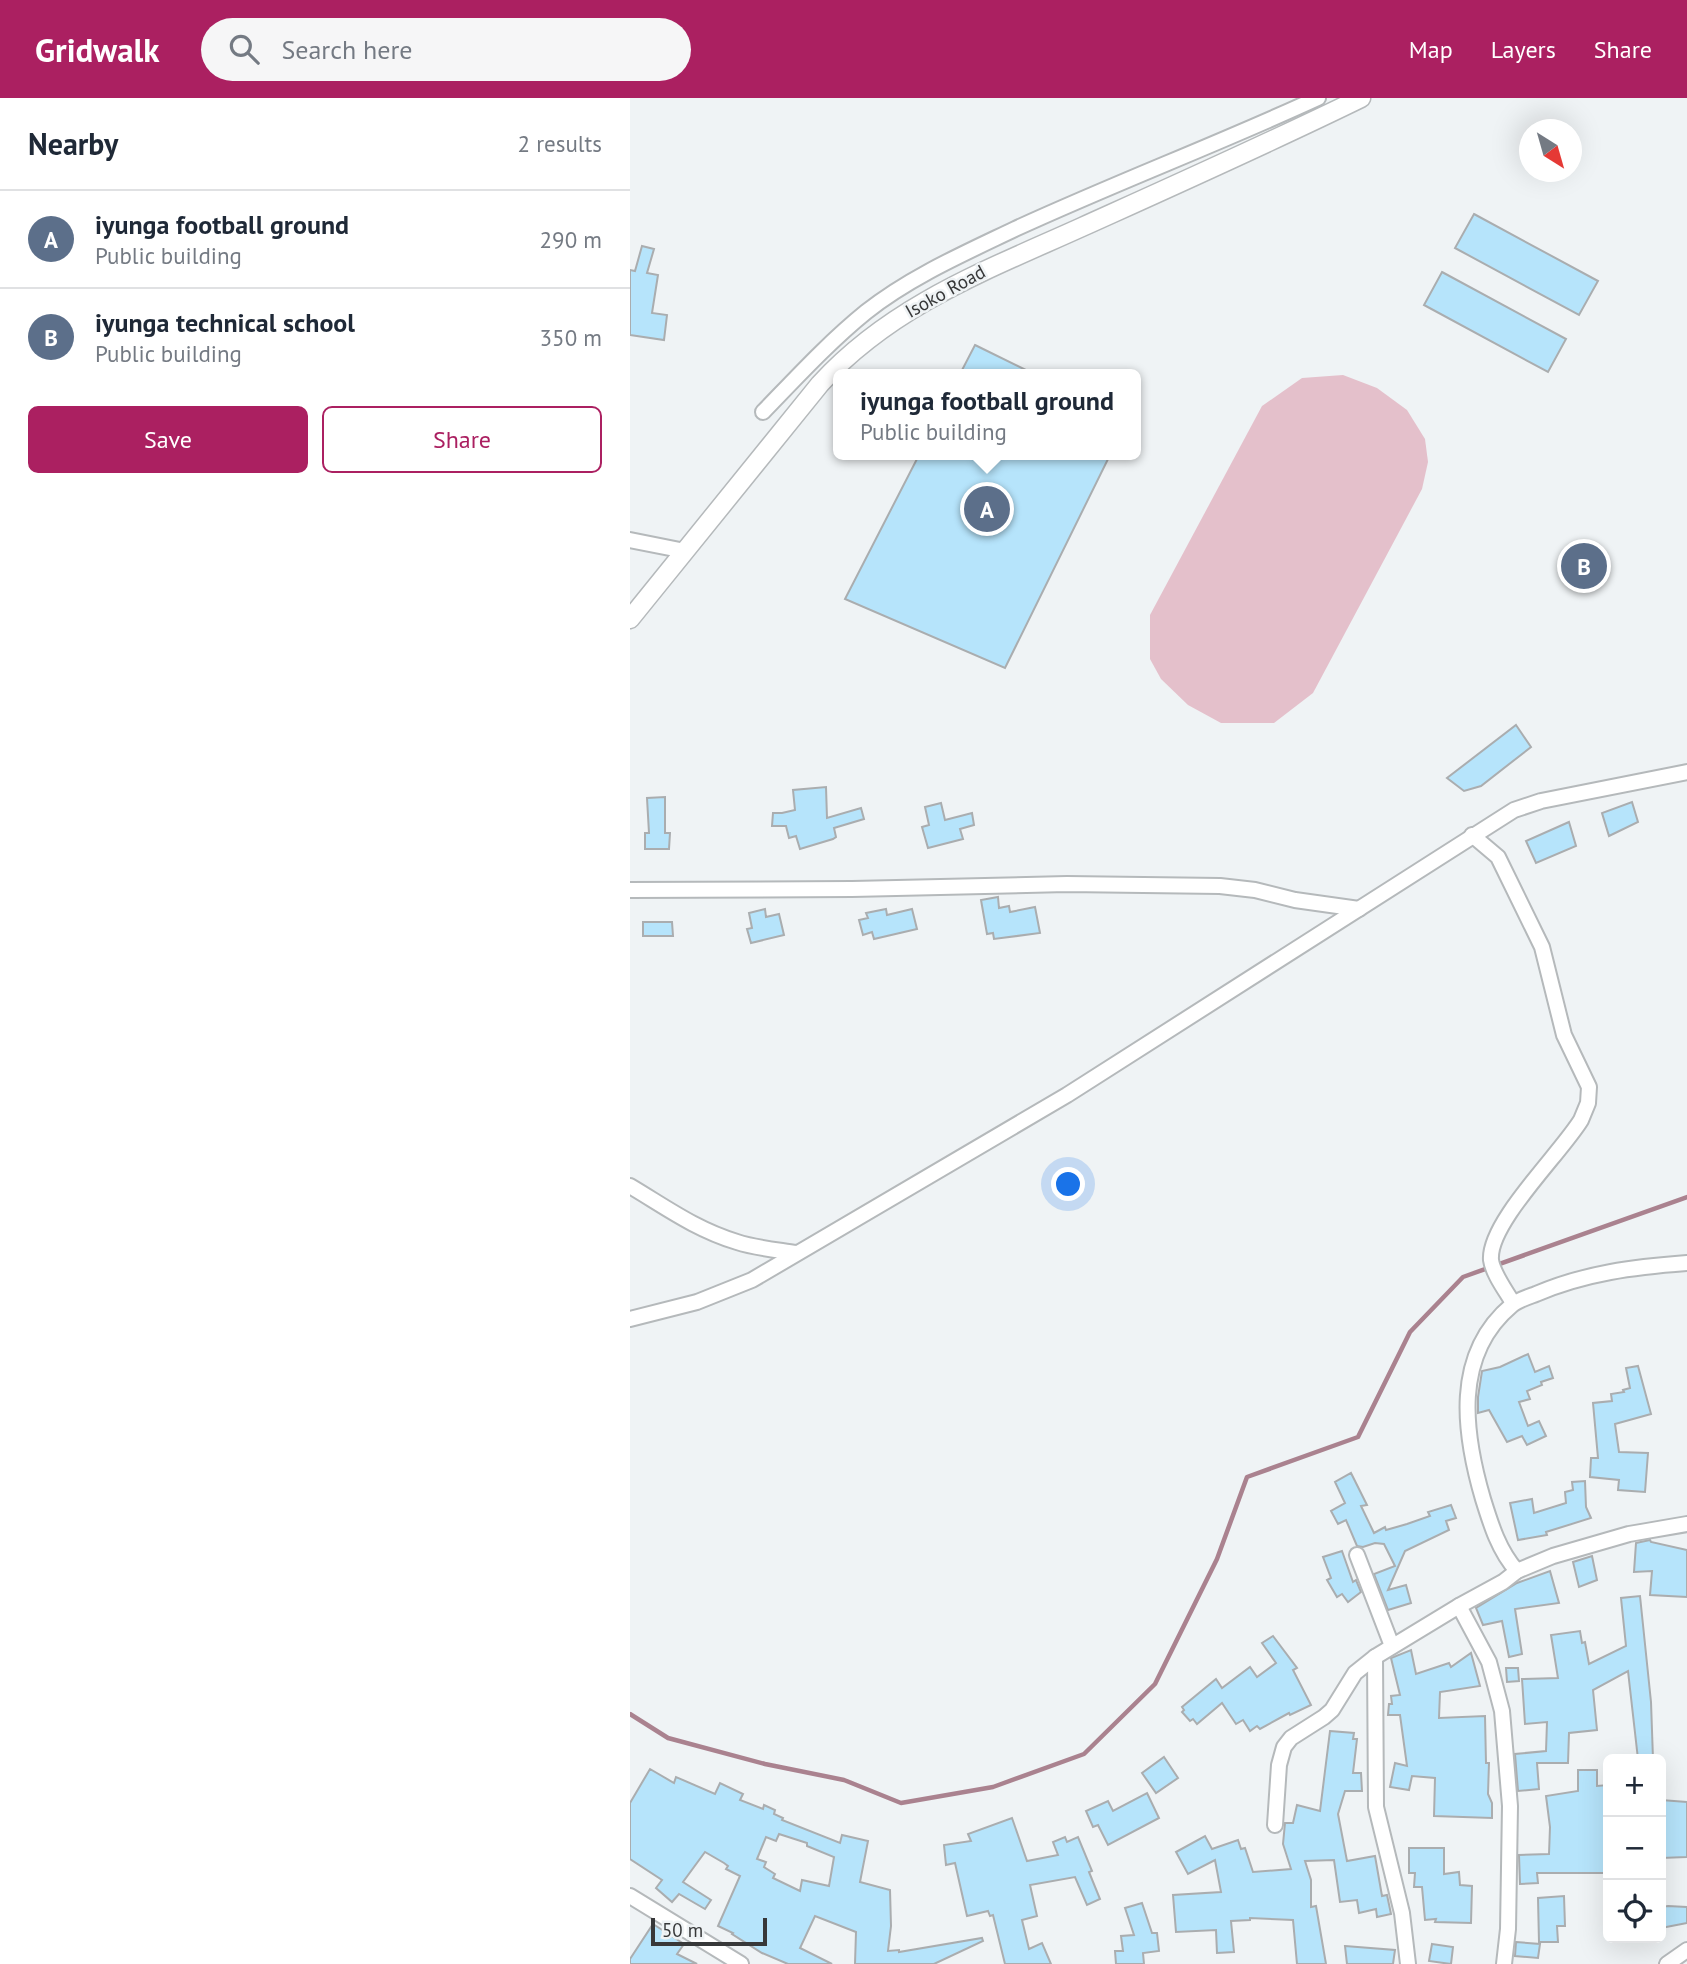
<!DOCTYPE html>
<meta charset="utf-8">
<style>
body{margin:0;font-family:"PT Sans",sans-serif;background:#f6f6f7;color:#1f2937}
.controls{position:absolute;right:21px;bottom:21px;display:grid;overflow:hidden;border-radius:10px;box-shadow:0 7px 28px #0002}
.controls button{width:63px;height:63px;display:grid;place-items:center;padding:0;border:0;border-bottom:2px solid #e0e1e3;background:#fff;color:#1f2937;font:35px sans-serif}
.compass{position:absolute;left:889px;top:21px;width:63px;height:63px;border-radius:50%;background:#fff;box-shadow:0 7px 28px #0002;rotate:143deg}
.scale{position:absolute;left:21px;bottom:18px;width:116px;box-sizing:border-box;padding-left:7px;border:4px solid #373839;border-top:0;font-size:19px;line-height:24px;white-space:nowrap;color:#373839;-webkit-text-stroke:5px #eff3f5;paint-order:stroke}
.you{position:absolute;left:439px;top:1087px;width:24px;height:24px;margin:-18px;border:5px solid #fff;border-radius:50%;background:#1a73e8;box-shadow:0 0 0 10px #1a73e833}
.badge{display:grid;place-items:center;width:46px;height:46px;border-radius:50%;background:#ab2061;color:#fff;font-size:23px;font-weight:700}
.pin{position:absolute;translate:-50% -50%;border:4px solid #fff;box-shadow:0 2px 7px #0006}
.popup{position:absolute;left:203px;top:271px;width:308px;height:91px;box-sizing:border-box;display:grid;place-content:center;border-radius:10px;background:#fff;filter:drop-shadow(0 2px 5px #0005);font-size:23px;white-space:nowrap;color:#747a83}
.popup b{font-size:26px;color:#1f2937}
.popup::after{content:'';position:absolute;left:50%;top:100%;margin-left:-14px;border:14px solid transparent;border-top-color:#fff}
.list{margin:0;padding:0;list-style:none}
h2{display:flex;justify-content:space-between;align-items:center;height:91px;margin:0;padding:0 28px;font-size:30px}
h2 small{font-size:23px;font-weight:400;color:#747a83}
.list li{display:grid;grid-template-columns:46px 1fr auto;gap:21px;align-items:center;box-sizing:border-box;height:98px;padding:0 28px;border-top:2px solid #e0e1e3}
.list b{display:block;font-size:26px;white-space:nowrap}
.list p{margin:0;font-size:23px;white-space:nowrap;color:#747a83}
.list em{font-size:23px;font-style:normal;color:#747a83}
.actions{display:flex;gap:14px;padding:21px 28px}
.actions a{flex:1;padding:16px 0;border:2px solid #ab2061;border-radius:10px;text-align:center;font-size:24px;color:#ab2061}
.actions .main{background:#ab2061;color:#fff}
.icon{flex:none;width:38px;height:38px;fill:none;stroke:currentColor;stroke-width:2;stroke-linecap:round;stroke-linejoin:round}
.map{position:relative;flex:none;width:1057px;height:1866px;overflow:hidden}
header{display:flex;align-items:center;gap:42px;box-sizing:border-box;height:98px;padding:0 35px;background:#ab2061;color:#fff}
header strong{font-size:33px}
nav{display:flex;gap:38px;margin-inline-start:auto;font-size:24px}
.search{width:490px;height:63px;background:#f6f6f7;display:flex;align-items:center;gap:18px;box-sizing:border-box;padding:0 24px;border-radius:38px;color:#747a83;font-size:26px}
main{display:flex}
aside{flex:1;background:#fff}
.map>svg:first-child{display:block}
.green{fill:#e4c0cb}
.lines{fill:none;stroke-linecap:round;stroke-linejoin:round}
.stream{stroke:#aa828f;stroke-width:4.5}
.building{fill:#b6e4fb;stroke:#aaadaf;stroke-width:2;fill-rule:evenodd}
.minor-casing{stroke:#b5b9bb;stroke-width:18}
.tertiary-casing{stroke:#b5b9bb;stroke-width:21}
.minor{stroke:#fff;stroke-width:14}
.tertiary{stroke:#fff;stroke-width:18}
.labels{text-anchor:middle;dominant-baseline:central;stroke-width:5;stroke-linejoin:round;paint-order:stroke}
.street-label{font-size:19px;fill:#373839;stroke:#eff3f5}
</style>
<header>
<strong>Gridwalk</strong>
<div class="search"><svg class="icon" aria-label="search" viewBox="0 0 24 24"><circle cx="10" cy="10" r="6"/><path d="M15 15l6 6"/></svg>Search here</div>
<nav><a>Map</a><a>Layers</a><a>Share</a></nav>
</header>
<main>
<aside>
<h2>Nearby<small>2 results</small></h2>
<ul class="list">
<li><span class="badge" style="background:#5c6f8a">A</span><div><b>iyunga football ground</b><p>Public building</p></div><em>290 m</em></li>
<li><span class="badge" style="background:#5c6f8a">B</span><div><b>iyunga technical school</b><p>Public building</p></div><em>350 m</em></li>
</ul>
<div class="actions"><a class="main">Save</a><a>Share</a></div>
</aside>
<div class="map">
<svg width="1057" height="1866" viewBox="0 0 1057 1866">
<rect width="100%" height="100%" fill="#eff3f5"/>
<!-- green -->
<path class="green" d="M713,277L747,290L777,312L795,341L798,364L792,391L683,595L644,625H591L558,607L531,581L520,561V517L632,308L672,280Z"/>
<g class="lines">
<!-- stream -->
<path class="stream" d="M0,1616L38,1640L135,1666L214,1682L271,1705L363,1689L454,1656L525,1586L587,1461L617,1379L728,1339L780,1234L833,1179L1057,1099"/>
</g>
<!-- building -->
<g class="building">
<path d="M844,116L968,183L949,217L825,150Z"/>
<path d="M12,148L24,151L17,175L28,177L22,215L37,217L34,242L0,237V172L5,173Z"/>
<path d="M812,174L936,241L918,274L794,207Z"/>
<path d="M345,247L404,276H330Z"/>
<path d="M289,357H480L375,570L215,501Z"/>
<path d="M886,627L901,649L851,688L834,693L817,680Z"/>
<path d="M196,689L197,720L231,710L234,721L204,730L206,739L203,741L170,751L166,738L159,740L156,728H142L143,715H152L165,712L163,692Z"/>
<path d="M35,699V735H40L39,751H15V735H19L17,700Z"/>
<path d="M1002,704L1008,724L979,738L972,715Z"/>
<path d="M311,705L315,722L342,715L344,727L330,731L333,741L298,750L292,729L299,727L295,709Z"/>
<path d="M939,724L946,748L906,765L896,743Z"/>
<path d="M368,799L369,810L379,808L380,814L405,809L410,835L364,841L363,835L357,836L351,802Z"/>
<path d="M135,811L136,819L149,816L154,837L121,845L117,831L122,830L119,815Z"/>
<path d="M256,811L257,817L282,811L287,831L244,841L242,834L233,837L229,822L238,820L236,815Z"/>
<path d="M13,824H42L43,838H13Z"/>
<path d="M898,1256L905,1274L919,1268L923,1280L911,1284L912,1287L897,1293L900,1301L889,1304L898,1328L909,1323L916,1338L897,1347L892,1338L877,1344L859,1312L848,1315V1299L852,1273L870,1269Z"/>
<path d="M1008,1268L1021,1316L985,1326L989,1354L1018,1355L1015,1394L988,1392L989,1382L960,1379L961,1360H968L963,1305L982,1303L981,1296L994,1294L993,1292L1000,1290L996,1270Z"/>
<path d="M721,1375L737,1407L731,1408L744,1435L755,1429L756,1432L777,1426L800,1418L798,1414L821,1407L826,1420L816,1423L819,1432L775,1453L758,1492L776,1487L781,1505L758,1512L744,1476L765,1468L754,1446L745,1445L733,1449L727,1448L716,1422L708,1426L701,1413L715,1405L705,1384Z"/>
<path d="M955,1383L956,1409L961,1420L916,1434L917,1437L888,1442L880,1405L902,1401L904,1415L936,1405L935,1394L943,1392L942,1384Z"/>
<path d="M1020,1442L1021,1444L1057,1452V1499L1020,1497L1022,1473L1004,1474L1006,1445Z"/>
<path d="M712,1453L723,1484L726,1482L731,1494L718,1504L712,1496L707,1499L697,1482L701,1480L693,1459Z"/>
<path d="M962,1458L967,1482L949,1489L943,1464Z"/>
<path d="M920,1473L929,1505L885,1511L892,1556L879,1559L872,1523L853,1527L846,1510L887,1485Z"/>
<path d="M1010,1498L1021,1604L1023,1661H1008L998,1573L963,1592L967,1632L939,1635L938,1665H907L909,1691L888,1693L885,1656L916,1653L917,1624L895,1626L892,1581L928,1580L921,1537L950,1533L952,1545L955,1544L959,1566L996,1548L991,1500Z"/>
<path d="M643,1538L667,1570L663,1572L681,1607L660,1617L659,1615L630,1631L627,1628L620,1633L613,1622L606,1626L592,1605L567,1626L563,1621L560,1623L552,1614L554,1612L552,1609L586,1581L592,1590L620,1569L627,1579L646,1565L632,1545Z"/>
<path d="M781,1552L786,1576L819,1565L821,1569L841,1555L850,1588L810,1594L809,1620L855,1618L856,1665H859L858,1696L862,1705V1720L804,1718L805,1680L782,1678L779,1692L760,1689L765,1665L777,1668L770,1617H758L759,1606H762L761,1598L770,1597L761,1560Z"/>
<path d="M876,1570H888L889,1583L877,1584Z"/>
<path d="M700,1633L724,1635L723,1641H727L723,1675H731L732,1693H715L708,1716L717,1763L745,1758L752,1798L757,1797L761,1816L747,1819L746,1811L729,1815L727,1802L710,1804L704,1762L675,1763L681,1782V1809L686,1808L696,1866H667L663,1822L620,1820V1822L601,1823L604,1854L587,1855L586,1832L546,1834L543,1797L591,1794L585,1762L558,1776L546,1754L575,1738L582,1751L608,1742L611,1751L615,1750L623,1774L661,1771L653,1746L655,1725H663L667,1707L690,1713Z"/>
<path d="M534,1659L548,1680L526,1695L512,1675Z"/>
<path d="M20,1671L44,1685L46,1679L85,1696L90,1685L113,1696L110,1702L133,1711L134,1707L145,1712L144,1716L153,1720L152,1722L210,1745L212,1737L238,1743L230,1784L260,1792L261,1828L258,1853L269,1852V1854L352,1840L353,1843L304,1866H225L226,1834L185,1818L170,1850L202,1866H158L132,1855L102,1836L103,1835L88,1828L110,1778L96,1771L98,1768L94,1765L75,1754L53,1784L81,1802L75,1811L49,1796L42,1804L26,1790L32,1782L0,1761V1705ZM149,1736L177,1745V1748L204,1759L199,1788L172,1782L170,1793L143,1780L145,1776L134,1769L136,1764L127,1761L136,1739L146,1743Z"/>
<path d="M948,1672H967V1688L978,1687V1775H907L908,1785L890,1786L889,1757L919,1756L920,1729L916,1698L948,1693Z"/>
<path d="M517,1695L529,1720L478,1747L468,1727L463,1729L456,1713L478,1703L483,1713Z"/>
<path d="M1031,1702L1057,1704V1759L1031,1760Z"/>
<path d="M382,1720L397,1763L428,1757L423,1744L435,1739L437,1744L448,1739L462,1773L459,1774L470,1801L457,1807L445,1779L400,1787L407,1818L392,1822L399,1851L412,1845L421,1866H375L363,1817L360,1818L358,1813L337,1818L325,1765L316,1767L314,1747L341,1743L338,1736Z"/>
<path d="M779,1750H814V1776L829,1774L830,1787L842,1788L841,1825L805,1824L806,1821L795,1822L792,1789H784L785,1775H779Z"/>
<path d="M934,1798L935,1828H927L928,1844H909L908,1800Z"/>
<path d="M512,1805L522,1835H527L529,1853L513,1855L514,1866H486L485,1853H493L491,1838L504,1837L495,1810Z"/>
<path d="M1038,1808L1057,1809V1825L1031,1830V1809Z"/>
<path d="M23,1826L54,1846L47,1856L67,1866H0V1861Z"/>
<path d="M886,1844L910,1846L908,1860L885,1858Z"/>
<path d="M802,1846L823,1849L821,1866L799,1863Z"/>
<path d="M715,1848L765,1852L763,1866H717Z"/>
</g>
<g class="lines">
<defs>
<g id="minor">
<path d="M133,314C166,280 199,244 236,214C280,179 335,155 385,131C485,85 588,46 688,0"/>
<path d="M0,442L55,453"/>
<path d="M842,737L868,759L912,849L934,937L959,989L958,1005L951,1022C931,1055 858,1125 861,1162C863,1176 876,1193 883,1205"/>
<path d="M0,792L222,791L437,786L590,788L625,792L665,802L729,811"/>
<path d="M0,1088C37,1110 65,1131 107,1144C125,1150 147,1152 166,1155"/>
<path d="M0,1221L67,1204L122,1182L437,997L884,712L911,703L1057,674"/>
<path d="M727,1457L762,1548"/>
<path d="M887,1473C869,1453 861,1427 853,1401C834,1336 822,1257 882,1207C888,1202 898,1199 906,1196C955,1175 1004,1169 1057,1165"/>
<path d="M829,1508L859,1564L872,1613L880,1708L878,1831L874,1866"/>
<path d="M745,1559L746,1709L772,1815L778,1866"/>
<path d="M645,1727L649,1667L654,1649L661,1640L694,1619L702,1612L725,1575L745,1559L829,1508L873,1484L887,1473L923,1458L999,1436L1057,1426"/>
<path d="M0,1798L111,1866"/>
<path d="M1037,1866L1057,1852"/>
</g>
<path id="tertiary" d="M0,521L190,286C262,207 357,172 452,129C545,87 639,45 731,0"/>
</defs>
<!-- minor casing -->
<use href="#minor" class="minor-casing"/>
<!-- tertiary casing -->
<use href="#tertiary" class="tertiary-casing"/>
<!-- minor -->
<use href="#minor" class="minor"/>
<!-- tertiary -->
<use href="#tertiary" class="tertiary"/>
</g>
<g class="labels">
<!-- street labels -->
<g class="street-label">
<text transform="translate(315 193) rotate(-29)">Isoko Road</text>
</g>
</g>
</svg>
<div class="controls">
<button>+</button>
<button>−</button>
<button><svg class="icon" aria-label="locate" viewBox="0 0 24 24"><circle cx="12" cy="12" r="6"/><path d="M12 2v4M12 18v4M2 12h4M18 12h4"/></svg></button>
</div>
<svg class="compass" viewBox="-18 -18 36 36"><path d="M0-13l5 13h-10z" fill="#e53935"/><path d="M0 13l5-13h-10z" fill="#747a83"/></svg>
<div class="scale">50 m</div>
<div class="you"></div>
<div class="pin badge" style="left:357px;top:411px;background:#5c6f8a">A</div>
<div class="popup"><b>iyunga football ground</b>Public building</div>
<div class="pin badge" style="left:954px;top:468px;background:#5c6f8a">B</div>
</div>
</main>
